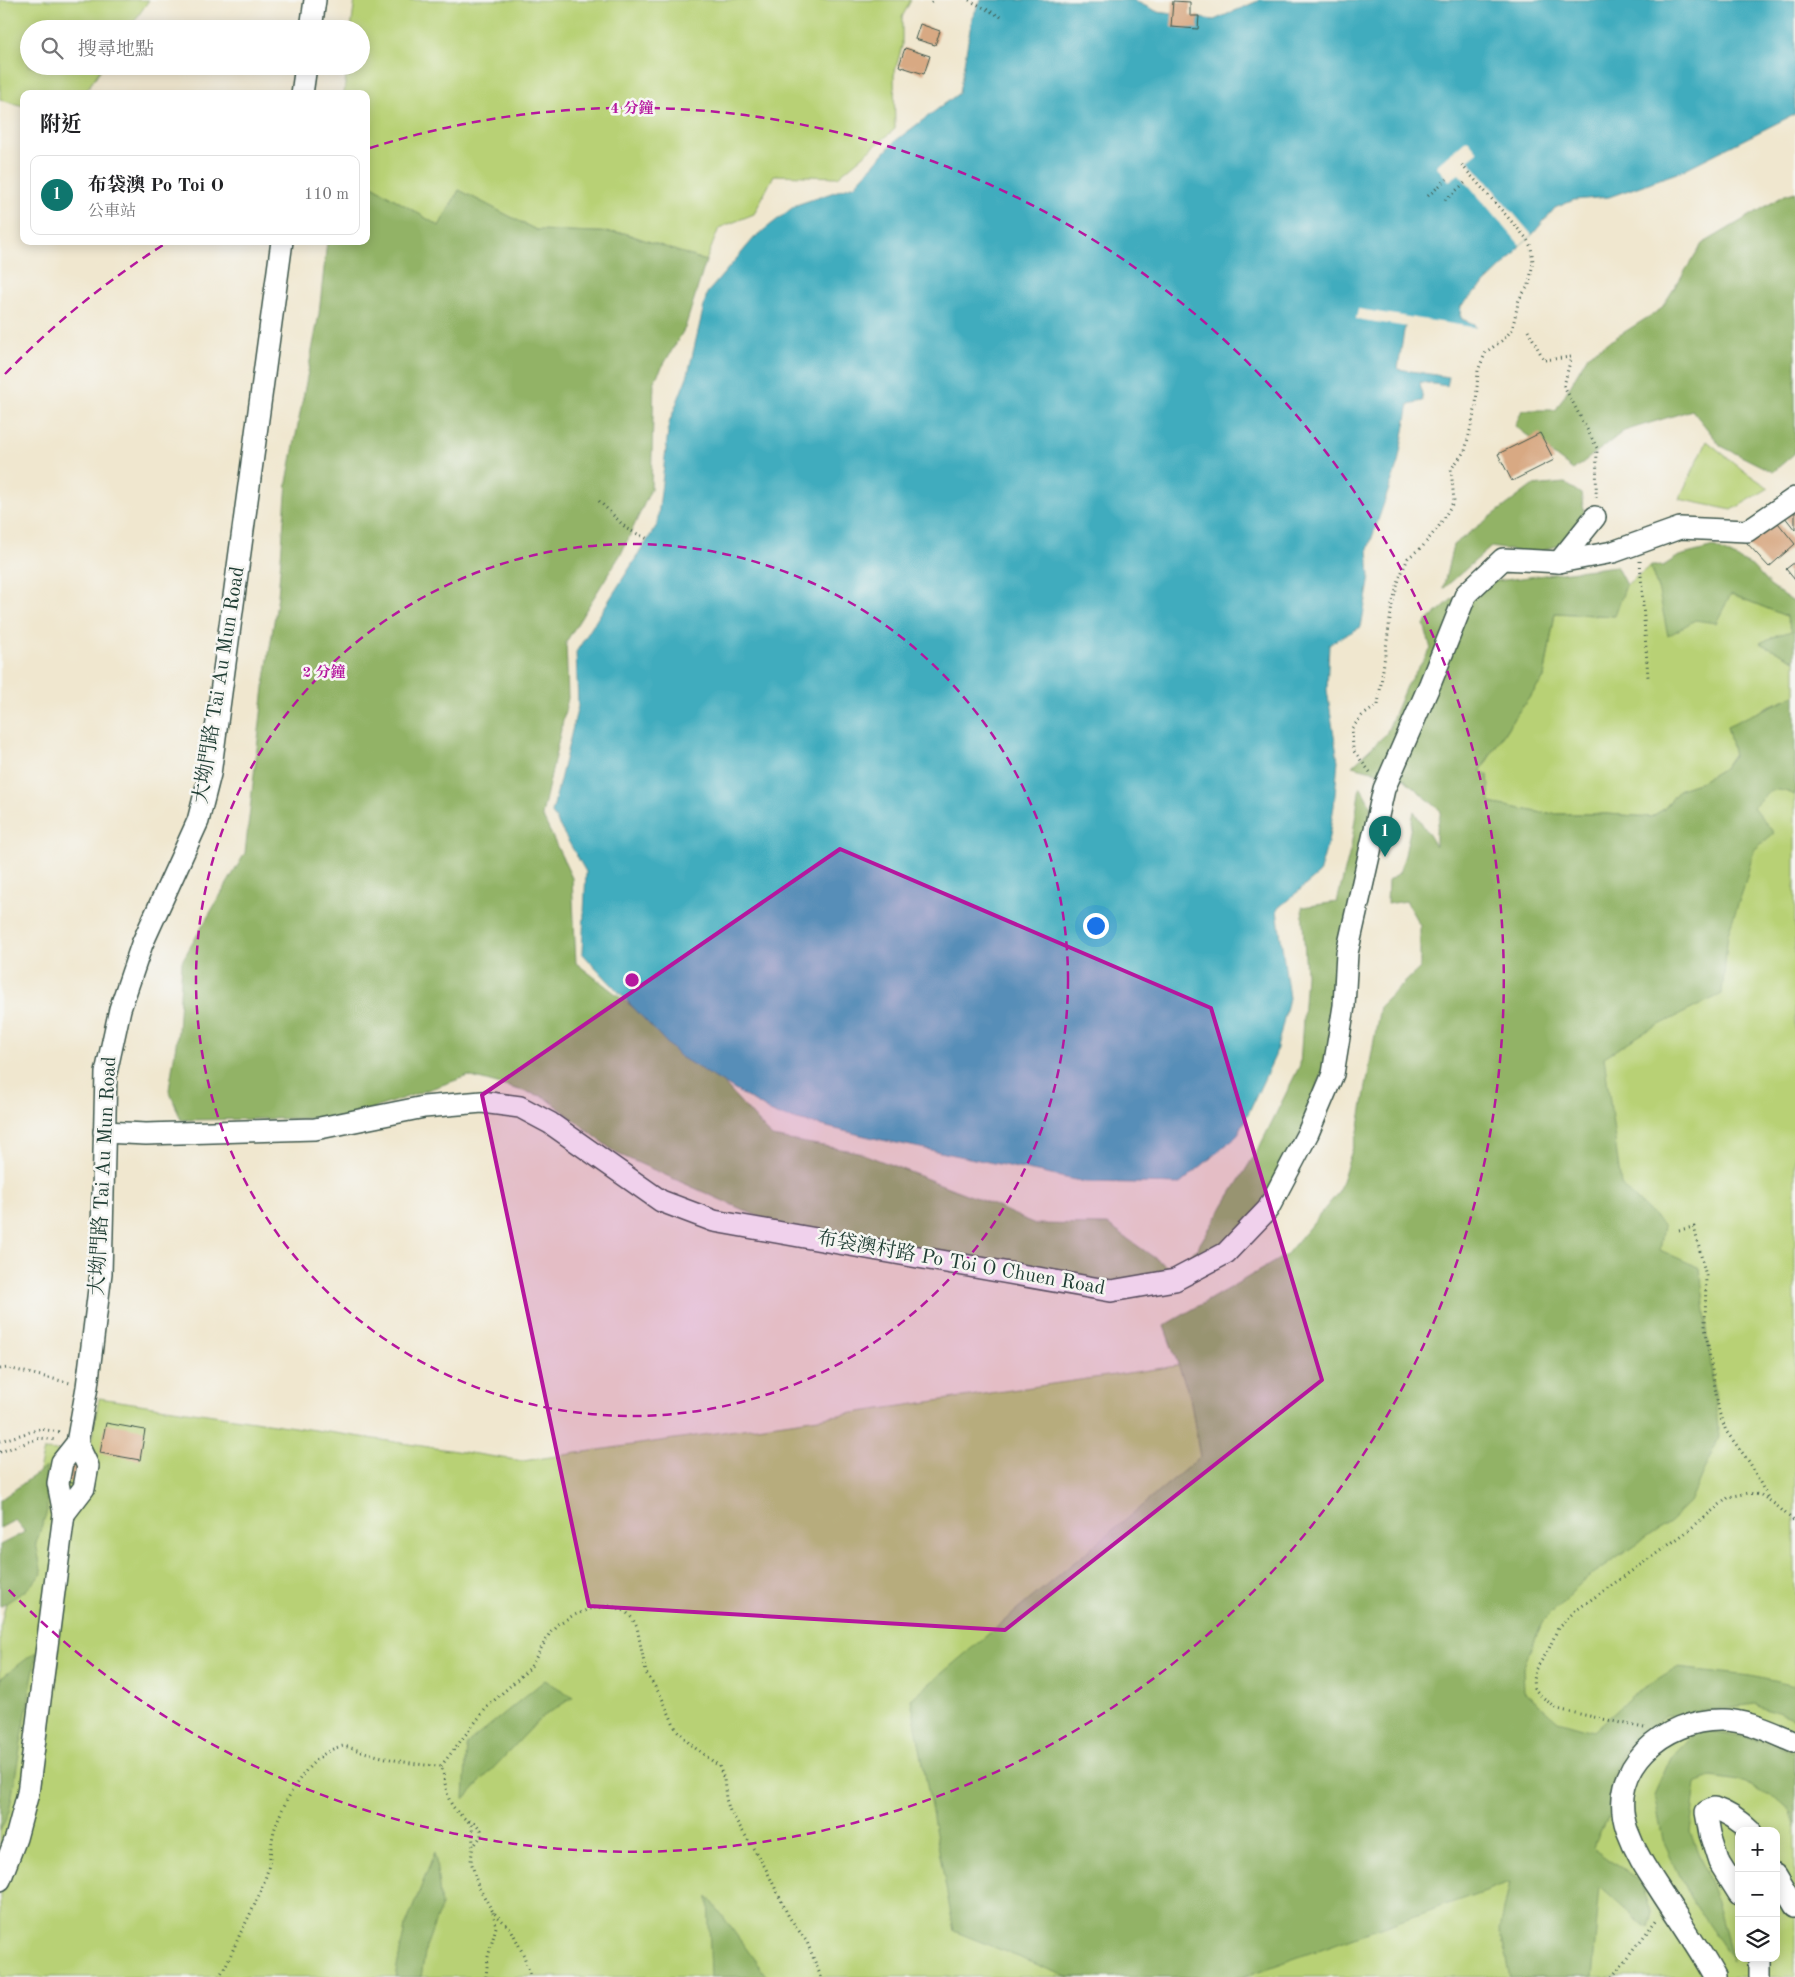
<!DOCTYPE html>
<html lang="zh-TW">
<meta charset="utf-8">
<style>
body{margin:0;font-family:"Old Standard TT","Noto Serif TC",serif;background:#f6f6f6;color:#202124}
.controls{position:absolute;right:15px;bottom:15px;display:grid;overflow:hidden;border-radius:10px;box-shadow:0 2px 12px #0003}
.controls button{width:45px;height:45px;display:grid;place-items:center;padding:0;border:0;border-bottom:1px solid #e0e0e0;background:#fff;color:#202124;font:25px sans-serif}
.you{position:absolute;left:1095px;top:925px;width:18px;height:18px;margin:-12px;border:4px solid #fff;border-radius:50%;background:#1a73e8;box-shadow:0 0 0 8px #1a73e833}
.badge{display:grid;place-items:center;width:32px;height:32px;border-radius:50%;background:#0f766e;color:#fff;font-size:16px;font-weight:700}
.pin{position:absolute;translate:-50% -41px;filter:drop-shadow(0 1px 2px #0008)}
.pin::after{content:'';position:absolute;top:26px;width:18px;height:15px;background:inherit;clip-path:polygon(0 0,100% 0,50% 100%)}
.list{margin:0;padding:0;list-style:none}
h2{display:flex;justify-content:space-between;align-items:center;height:65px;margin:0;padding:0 20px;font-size:21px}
h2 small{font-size:16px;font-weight:400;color:#757577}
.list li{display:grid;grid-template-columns:32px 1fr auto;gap:15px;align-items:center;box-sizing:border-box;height:80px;margin:0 10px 10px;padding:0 10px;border:1px solid #e0e0e0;border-radius:10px}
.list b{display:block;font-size:19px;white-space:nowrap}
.list p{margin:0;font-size:16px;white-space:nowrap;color:#757577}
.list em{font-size:16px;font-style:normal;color:#757577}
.icon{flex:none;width:28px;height:28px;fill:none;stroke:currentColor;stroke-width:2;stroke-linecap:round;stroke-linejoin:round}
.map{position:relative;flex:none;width:1795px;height:1977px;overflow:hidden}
.search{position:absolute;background:#fff;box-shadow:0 2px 12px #0003;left:20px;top:20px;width:350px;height:55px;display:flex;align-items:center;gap:12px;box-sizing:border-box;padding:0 18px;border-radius:28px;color:#757577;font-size:19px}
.panel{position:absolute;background:#fff;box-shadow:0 2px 12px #0003;left:20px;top:90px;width:350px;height:155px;border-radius:10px}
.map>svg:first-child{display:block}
.green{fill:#b8d175;stroke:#6c8754;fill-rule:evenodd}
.forest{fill:#92b366;stroke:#58784d}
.water{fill:#40acbe;stroke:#307479}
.pier{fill:#f0e7cf}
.building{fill:#d8a983}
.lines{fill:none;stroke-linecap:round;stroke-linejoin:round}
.minor-casing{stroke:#3e564b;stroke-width:24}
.path{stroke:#3e564b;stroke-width:3;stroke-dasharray:1 4;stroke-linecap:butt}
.minor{stroke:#fff;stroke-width:21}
.marked{fill:#b5179e;fill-opacity:0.2;stroke:#b5179e;stroke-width:4;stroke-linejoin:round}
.ring{fill:none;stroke:#b5179e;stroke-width:2.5;stroke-dasharray:9 6}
.labels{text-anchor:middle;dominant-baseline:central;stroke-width:5;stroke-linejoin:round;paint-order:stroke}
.street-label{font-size:20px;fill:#1f3d34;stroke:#f6f6f2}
.centre{fill:#b5179e;stroke:#f6f6f2;stroke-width:2.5}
.ring-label{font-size:15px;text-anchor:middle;font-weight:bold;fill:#b5179e;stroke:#f6f6f2;stroke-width:5;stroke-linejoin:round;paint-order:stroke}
</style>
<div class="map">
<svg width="1795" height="1977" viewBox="0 0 1795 1977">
<rect width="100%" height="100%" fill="#f6f6f2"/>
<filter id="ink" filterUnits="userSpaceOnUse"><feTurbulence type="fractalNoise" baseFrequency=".02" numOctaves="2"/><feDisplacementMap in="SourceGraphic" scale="10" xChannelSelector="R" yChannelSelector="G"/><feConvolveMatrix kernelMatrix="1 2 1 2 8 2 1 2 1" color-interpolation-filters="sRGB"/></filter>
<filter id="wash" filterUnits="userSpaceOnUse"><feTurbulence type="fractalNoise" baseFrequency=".0096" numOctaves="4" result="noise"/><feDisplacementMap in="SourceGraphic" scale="20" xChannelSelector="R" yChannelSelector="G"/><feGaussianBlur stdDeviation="1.12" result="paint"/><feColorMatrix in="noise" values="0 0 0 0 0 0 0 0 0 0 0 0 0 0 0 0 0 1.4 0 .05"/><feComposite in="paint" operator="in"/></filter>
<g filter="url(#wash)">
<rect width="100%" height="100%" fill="#f0e7cf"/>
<!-- green -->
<g class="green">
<path d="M0,0H149L129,29H29V66H103L84,94H24V106L0,100Z"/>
<path d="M355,0H911L902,17V46L894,75L895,129L838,177L774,175L754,214L719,228L706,261L624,233L536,230L459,190L439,226L366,182V94H344L347,66H361V29H351Z"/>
<path d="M1707,441L1744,471L1769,488L1732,510L1679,499Z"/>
<path d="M1650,566L1659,592L1731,594L1786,616L1792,631L1777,635L1761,643L1795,660V695L1764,708L1724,768L1698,783L1680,789L1664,809L1651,817L1607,814H1548L1489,803L1488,775L1480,772L1514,718L1544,678L1555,613L1614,616L1626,585Z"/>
<path d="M1795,750V1977H0V1627L44,1450L89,1453L99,1398L523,1461L1252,1355L1675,860ZM1739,1831H1776V1958H1739Z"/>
</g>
<!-- forest -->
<g class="forest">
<path d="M366,182L439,226L459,190L536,230L624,233L706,261L685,328L654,381L651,489L622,552L566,642L568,698L542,815L572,878L576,963L706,1064L772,1137L858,1152L984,1201L1035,1224L1108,1225L1169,1268L1196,1250L1259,1148L1300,1065L1306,974L1302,907L1337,902L1351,847L1360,786L1371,806L1341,1020L1276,1201L1201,1270L1154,1290L775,1224L616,1153L545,1097L468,1076L346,1118L181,1120L169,1090L178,1031L182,961L245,853L265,679L278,596L287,482L319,314L327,241H366Z"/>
<path d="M1795,192V453L1773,472L1721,446L1692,410L1624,431L1573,470L1515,426L1522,410H1556L1588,355L1661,309L1702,244L1785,195Z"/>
<path d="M1565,483L1581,494L1585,517L1566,543L1533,554L1491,547L1443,589L1453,545L1532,486Z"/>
<path d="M1714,547L1752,566L1770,586L1795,603V660L1760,643L1777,635L1792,631L1786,616L1731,594L1716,623L1695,620L1668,636L1659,592L1650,566H1663L1679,556Z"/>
<path d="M1616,566L1626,585L1615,616L1555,613L1544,678L1514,718L1480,771L1488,775L1490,803L1548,814H1607L1651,817L1664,809L1680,789L1698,783L1724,768L1734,755L1727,726L1795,695V795C1773,785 1769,791 1753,807L1774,833L1754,850L1743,890L1728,933L1722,994L1645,1032L1604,1057L1621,1185L1664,1226L1660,1250L1700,1268L1719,1437L1690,1502L1670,1521L1582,1582L1542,1623L1523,1668L1524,1691L1558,1721L1593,1731L1633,1695L1677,1668L1751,1676L1795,1686V1719L1755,1704L1666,1716L1628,1745L1613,1776L1609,1814L1593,1848L1642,1883L1651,1913L1647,1928L1600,1886L1592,1977H1510L1500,1929L1510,1882L1242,1977H1068L954,1931L911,1699L1200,1457L1190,1397L1164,1326L1286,1255L1338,1193L1358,1132L1380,1006L1420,968V926L1406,901L1387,904L1388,881L1399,873L1405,855L1414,811L1436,846V832L1441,811L1404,779L1352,766L1386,734L1406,686L1431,649L1424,624L1451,600L1489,582Z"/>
<path d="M46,1467L47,1511L36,1543L42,1574L26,1590L0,1607V1545L25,1532L15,1520L0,1528V1500Z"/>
<path d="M37,1651L9,1812L0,1831V1679Z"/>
<path d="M545,1680L573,1697L541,1718L464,1799L467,1744Z"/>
<path d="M1698,1729L1756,1739L1795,1752V1827L1790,1812L1773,1797L1738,1781L1712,1777L1696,1783L1690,1832L1717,1902L1733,1960L1690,1897L1663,1840L1654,1795L1671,1757Z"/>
<path d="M435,1852L441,1906L426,1947L421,1977H395L405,1927Z"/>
<path d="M708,1896L767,1977H711Z"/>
</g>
<!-- water -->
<path class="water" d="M981,0H1133L1158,12L1214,20L1260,0H1795V114L1677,173L1609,197L1574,200L1555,208L1532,235L1520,245L1513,256L1461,306L1460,315L1462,319L1474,324L1477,333L1407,322L1404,331L1398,369L1449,377L1447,386L1420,382L1423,401L1409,404L1398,463L1368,549L1370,577L1361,627L1329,644L1327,690L1338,761L1334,806L1328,842L1319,874L1277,909L1289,998L1275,1056L1238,1135L1180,1184L1085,1182L882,1140L776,1115L679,1056L582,953L586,872L552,813L578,706L576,652L657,525L669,423L688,374L707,293L755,237L796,205L855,185L895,141L959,93L972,18Z"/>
<!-- pier -->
<g class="pier">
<path d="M1467,139L1478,152L1468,160L1532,235L1520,245L1459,174L1449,181L1436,166Z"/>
<path d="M1358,309L1478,328L1480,334L1477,336L1409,324L1408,327L1356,319Z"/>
</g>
<g id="blocks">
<!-- building -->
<g class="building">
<path d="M1173,1L1190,2V16H1199L1198,29L1171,27Z"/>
<path d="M920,24L940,31L935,45L915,39Z"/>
<path d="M905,48L930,56L924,74L899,66Z"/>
<path d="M1540,433L1554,460L1512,481L1498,454Z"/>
<path d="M1795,501V530L1781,512Z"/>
<path d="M1774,518L1795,544L1769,567L1746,542Z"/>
<path d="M1795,562V580L1786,569Z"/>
<path d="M106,1423L145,1430L140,1460L100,1453Z"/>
<path d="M67,1464L83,1466L81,1483L64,1481Z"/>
</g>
</g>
</g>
<g filter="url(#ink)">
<use href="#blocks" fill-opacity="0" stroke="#3e564b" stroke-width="1"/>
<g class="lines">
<defs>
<g id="minor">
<path d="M311,29L315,0"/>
<path d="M302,94L306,66"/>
<path d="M1559,562L1595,517"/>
<path d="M104,1132L146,1134L315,1129L424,1107L482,1102L520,1107L550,1123L661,1201L714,1221L1111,1291L1175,1280L1226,1253L1268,1209L1308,1133L1333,1074L1344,1006L1347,953L1384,789L1430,684L1466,594L1503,559L1559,562L1613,552L1680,528L1747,531L1795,498"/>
<path d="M64,1514L84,1488L88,1466L77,1443"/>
<path d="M1776,1875L1795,1907"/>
<path d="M0,1880L16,1838L28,1793L64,1514L58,1483L62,1462L77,1443L87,1387L101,1273L106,1073L120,1009L142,944L198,821L210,774L282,241"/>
<path d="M1739,1894L1719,1862L1710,1834L1706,1812L1714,1808C1729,1813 1739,1820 1750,1831"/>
<path d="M1715,1977C1698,1946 1677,1917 1658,1887C1646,1869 1635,1852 1627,1830C1606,1768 1664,1719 1722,1720C1748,1720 1772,1733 1795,1742"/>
<path d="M1760,1977V1958"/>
</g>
</defs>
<!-- minor casing -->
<use href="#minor" class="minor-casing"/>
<!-- path -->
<g class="path">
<path d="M969,0L1003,18"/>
<path d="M931,3L934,0"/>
<path d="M1428,196L1447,179"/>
<path d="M1445,200L1466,182"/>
<path d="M1528,330L1544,360L1571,357L1564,386L1597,448L1596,498"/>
<path d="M599,501L627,529L648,539"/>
<path d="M1640,561L1648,677"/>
<path d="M1370,772L1353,750L1352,728L1362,716L1378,705L1392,605L1399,579L1408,558L1423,546L1439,526L1454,501L1451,469L1465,451L1476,406L1478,370L1486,352L1503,340L1512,330L1519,299L1529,285L1533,262L1531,247L1527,239L1460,163"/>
<path d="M1679,1230L1694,1227L1706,1276L1705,1327L1719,1412L1726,1431L1750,1463L1768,1498"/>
<path d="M0,1369L8,1368L70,1383"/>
<path d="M0,1441L40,1429L60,1432"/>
<path d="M0,1452L40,1438L57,1440"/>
<path d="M1644,1728L1557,1709L1539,1694L1534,1688L1533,1680L1535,1670L1548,1651L1558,1628L1575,1611L1684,1534L1729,1497L1749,1493L1761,1495L1776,1505L1795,1522"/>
<path d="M441,1766L488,1706L530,1668L551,1631L558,1624L572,1616L592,1608L611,1606L625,1611L632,1618L637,1627L646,1673L661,1696L676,1729L690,1744L719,1766L724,1779L726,1799L730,1811L765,1867L789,1917L807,1942L821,1977"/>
<path d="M469,1821L475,1823L481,1830V1836L474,1846"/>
<path d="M219,1977C228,1963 234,1947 241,1932C250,1914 260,1896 266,1876C271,1862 270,1846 274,1831C283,1802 310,1750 344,1746C377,1756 407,1765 441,1766C446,1780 445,1798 455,1809C460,1816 467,1819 472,1826L473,1844L471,1861L478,1886L493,1912L511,1929L524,1956L531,1977"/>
<path d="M486,1977L488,1957L496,1927L493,1912"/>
<path d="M1613,1977L1657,1919"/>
</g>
<!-- minor -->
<use href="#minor" class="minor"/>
</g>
</g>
<!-- marked area -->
<path class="marked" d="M840,849L1211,1008L1322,1380L1005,1630L589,1606L482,1095Z"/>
<!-- distance rings -->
<g class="ring">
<circle cx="632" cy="980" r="436"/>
<path d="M5 374A872 872 0 0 1 163 245M370 148A872 872 0 1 1 5 1586"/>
</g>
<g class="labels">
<!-- street labels -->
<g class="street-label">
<text transform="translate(220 685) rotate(-81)">大坳門路 Tai Au Mun Road</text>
<text transform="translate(104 1176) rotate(-87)">大坳門路 Tai Au Mun Road</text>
<text transform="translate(961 1264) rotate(10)">布袋澳村路 Po Toi O Chuen Road</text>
</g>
</g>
<circle cx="632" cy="980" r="8" class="centre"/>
<g class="ring-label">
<text x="632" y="113">4 分鐘</text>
<text x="324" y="677">2 分鐘</text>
</g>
</svg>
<div class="controls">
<button>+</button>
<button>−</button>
<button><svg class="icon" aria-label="layers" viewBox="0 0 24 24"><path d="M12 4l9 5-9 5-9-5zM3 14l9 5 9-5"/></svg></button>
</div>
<div class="you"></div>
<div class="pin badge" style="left:1385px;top:857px">1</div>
<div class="search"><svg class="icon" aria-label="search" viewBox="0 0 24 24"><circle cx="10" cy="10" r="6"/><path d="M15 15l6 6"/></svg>搜尋地點</div>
<section class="panel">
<h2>附近<small></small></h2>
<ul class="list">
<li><span class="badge">1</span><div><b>布袋澳 Po Toi O</b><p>公車站</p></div><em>110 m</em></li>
</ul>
</section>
</div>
